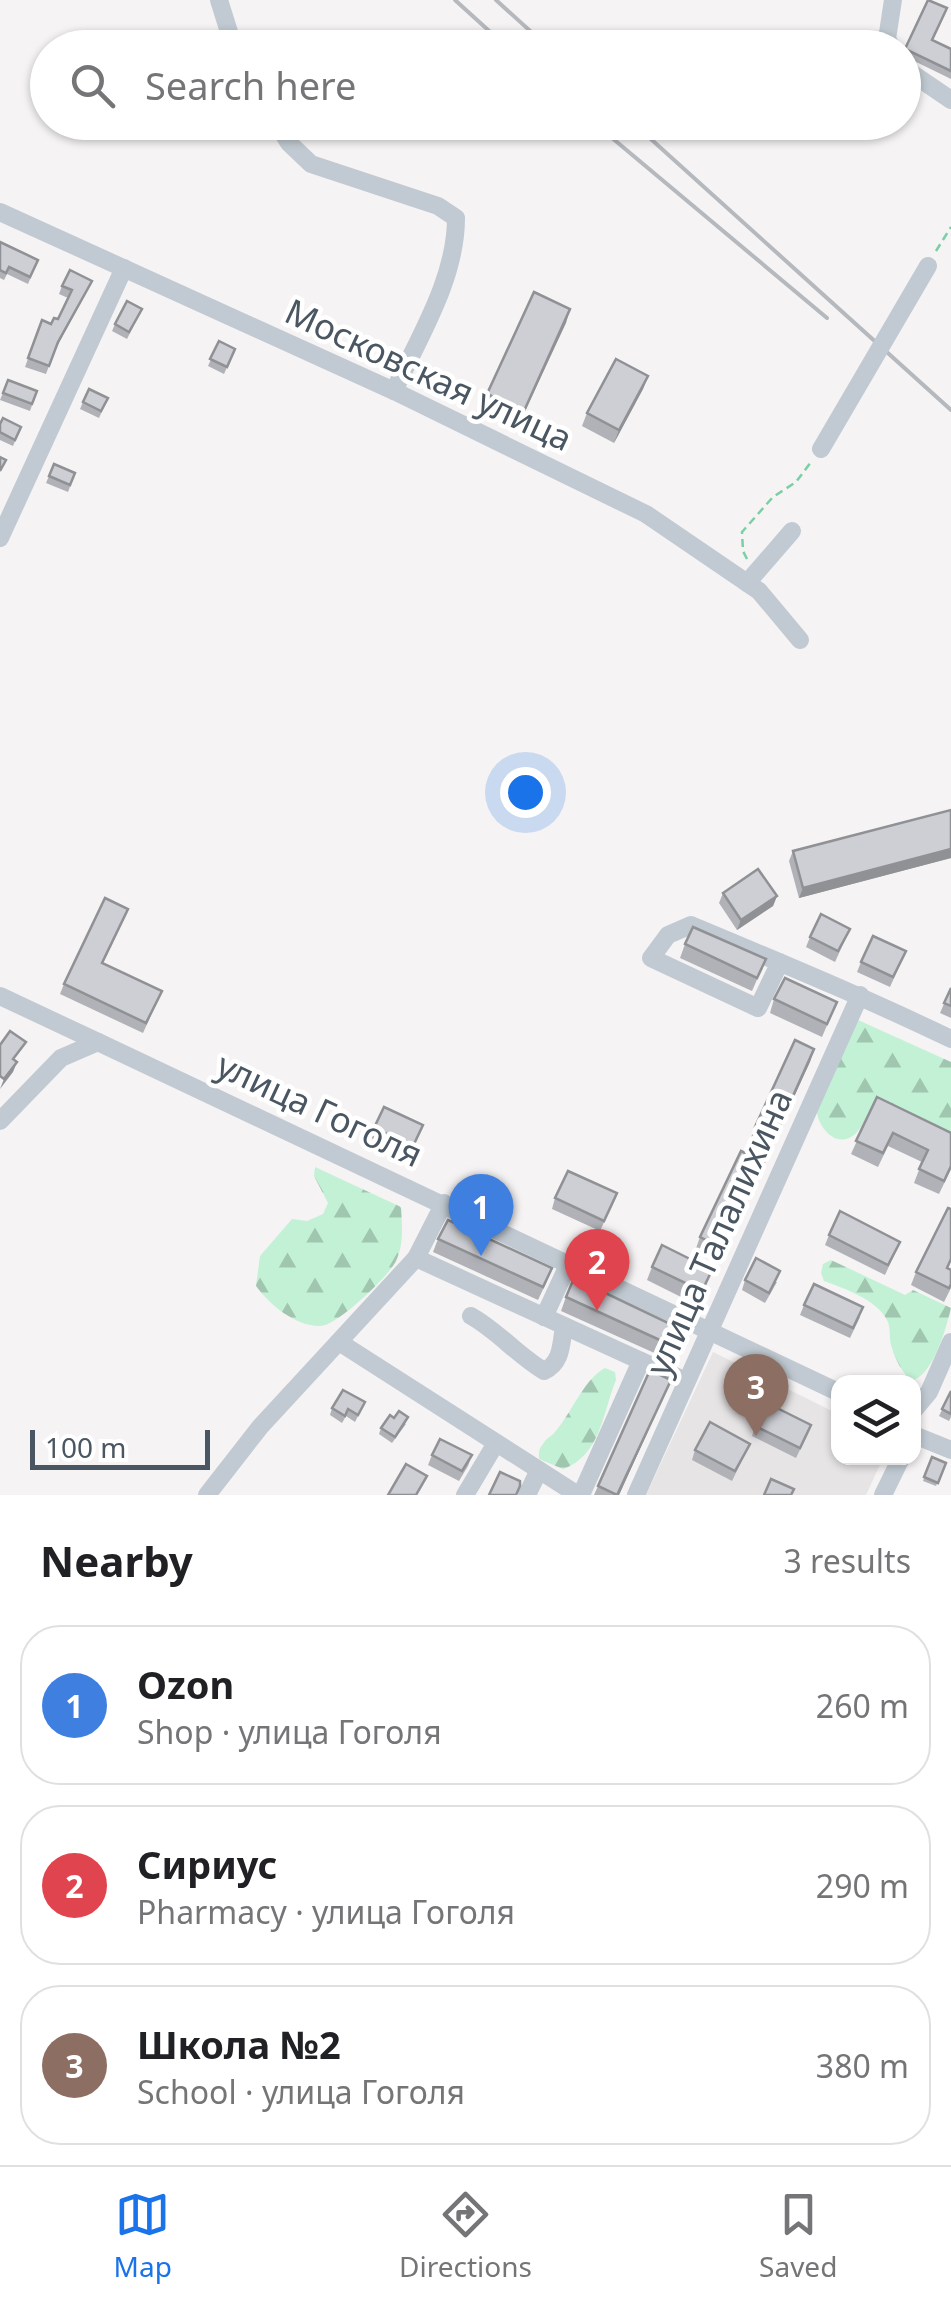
<!DOCTYPE html>
<meta charset="utf-8">
<style>
body{margin:0;font-family:"Noto Sans",sans-serif;background:#f2f2f2;color:#202124}
.controls{position:absolute;right:30px;bottom:30px;display:grid;overflow:hidden;border-radius:20px;box-shadow:0 2px 8px #0004}
.controls button{width:90px;height:90px;display:grid;place-items:center;padding:0;border:0;border-bottom:2px solid #e0e0e0;background:#fff;color:#202124;font:50px sans-serif}
.scale{position:absolute;left:30px;bottom:25px;width:180px;box-sizing:border-box;padding-left:10px;border:5px solid #4a5661;border-top:0;font-size:28px;line-height:35px;white-space:nowrap;color:#4a5661;-webkit-text-stroke:8px #fff;paint-order:stroke}
.you{position:absolute;left:525px;top:792px;width:35px;height:35px;margin:-25px;border:8px solid #fff;border-radius:50%;background:#1a73e8;box-shadow:0 0 0 15px #1a73e833}
.badge{display:grid;place-items:center;width:65px;height:65px;border-radius:50%;background:#1a73e8;color:#fff;font-size:32px;font-weight:700}
.pin{position:absolute;translate:-50% -82px;filter:drop-shadow(0 2px 5px #0008)}
.pin::after{content:'';position:absolute;top:52px;width:35px;height:30px;background:inherit;clip-path:polygon(0 0,100% 0,50% 100%)}
.list{margin:0;padding:0;list-style:none}
h2{display:flex;justify-content:space-between;align-items:center;height:130px;margin:0;padding:0 40px;font-size:42px}
h2 small{font-size:32px;font-weight:400;color:#757577}
.list li{display:grid;grid-template-columns:65px 1fr auto;gap:30px;align-items:center;box-sizing:border-box;height:160px;margin:0 20px 20px;padding:0 20px;border:2px solid #e0e0e0;border-radius:40px}
.list b{display:block;font-size:38px;white-space:nowrap}
.list p{margin:0;font-size:32px;white-space:nowrap;color:#757577}
.list em{font-size:32px;font-style:normal;color:#757577}
.icon{flex:none;width:55px;height:55px;fill:none;stroke:currentColor;stroke-width:2;stroke-linecap:round;stroke-linejoin:round}
.map{position:relative;flex:none;width:951px;height:1495px;overflow:hidden}
.search{position:absolute;background:#fff;box-shadow:0 2px 8px #0004;left:30px;right:30px;top:30px;height:110px;display:flex;align-items:center;gap:25px;box-sizing:border-box;padding:0 35px;border-radius:55px;color:#757577;font-size:38px}
.sheet{height:670px;background:#fff}
nav{display:flex;justify-content:space-around;align-items:center;box-sizing:border-box;height:140px;border-top:2px solid #e0e0e0;background:#fff;font-size:28px;color:#757577}
nav a{display:grid;justify-items:center;gap:5px}
nav .on{color:#1a73e8}
.map>svg:first-child{display:block}
.education{fill:#e6e4e5}
.forest{fill:url(#forest-firs)}
.lines{fill:none;stroke-linecap:round;stroke-linejoin:round}
.path{stroke:#7ad0a6;stroke-width:2.5;stroke-dasharray:8 5;stroke-linecap:butt}
.minor{stroke:#c1cad2;stroke-width:18}
.rail{stroke:#b5b8bd;stroke-width:4}
.minor-bridge{stroke:#c1cad2;stroke-width:18}
.wall{fill:#b0b2b7}
.shaded-wall{fill:#909195}
.building{fill:#cdcfd5;stroke:#909195;stroke-width:2.5}
.labels{text-anchor:middle;dominant-baseline:central;stroke-width:9;stroke-linejoin:round;paint-order:stroke}
.street-label{font-size:35px;fill:#4a5661;stroke:#fff}
</style>
<div class="map">
<svg width="951" height="1495" viewBox="0 0 951 1495">
<defs>
<pattern id="forest-firs" width="22" height="20" patternUnits="userSpaceOnUse" patternTransform="scale(2.5)"><rect width="22" height="20" fill="#c3f1d5"/><path d="M5 1l3.5 6h-7zM16 11l3.5 6h-7z" fill="#a0c6b0"/></pattern>
</defs>
<rect width="100%" height="100%" fill="#f5f3f3"/>
<!-- education -->
<path class="education" d="M713,1352L838,1414V1458H883L866,1495H646Z"/>
<!-- forest -->
<g class="forest">
<path d="M858,1020L951,1062V1145L871,1107C866,1116 862,1129 854,1135C835,1150 815,1124 817,1107Z"/>
<path d="M315,1167L401,1207C402,1225 404,1244 396,1261C389,1276 336,1327 320,1326C295,1326 270,1305 256,1286L260,1256L292,1219L307,1221L323,1214L328,1203L314,1176Z"/>
<path d="M831,1260L905,1295L913,1290L951,1308C946,1329 933,1376 911,1381C902,1372 894,1357 891,1345C889,1336 891,1328 887,1320C876,1299 845,1289 824,1281L821,1273L823,1264Z"/>
<path d="M605,1368L615,1372L616,1380C603,1411 601,1456 563,1469L539,1459C539,1451 538,1451 543,1444C547,1437 550,1438 555,1432C571,1414 584,1379 605,1368Z"/>
</g>
<g class="lines">
<!-- path -->
<g class="path">
<path d="M936,251L951,227"/>
<path d="M747,559L743,551L742,532L773,497L796,482L811,462"/>
</g>
<!-- minor -->
<g class="minor">
<path d="M219,0L234,48"/>
<path d="M892,48L887,39L893,0"/>
<path d="M904,68L951,100"/>
<path d="M276,122L289,143L311,164L438,206L456,218C456,279 419,337 394,391"/>
<path d="M0,212L394,391L646,514L759,591L800,640"/>
<path d="M0,538L124,268"/>
<path d="M747,583L792,531"/>
<path d="M780,962L758,1008L651,958L668,935L691,925C779,962 866,998 951,1039"/>
<path d="M0,996L98,1042"/>
<path d="M0,1121L61,1058L98,1042L838,1392"/>
<path d="M416,1258L444,1203"/>
<path d="M471,1316C498,1331 517,1355 544,1371C562,1363 561,1344 564,1326"/>
<path d="M544,1317L569,1263"/>
<path d="M339,1342L578,1495"/>
<path d="M641,1361L686,1381"/>
<path d="M914,1410L929,1392L951,1342"/>
<path d="M914,1435L951,1450"/>
<path d="M207,1495L260,1427L416,1258L641,1361L581,1495"/>
<path d="M465,1495L496,1443"/>
<path d="M527,1495L539,1470"/>
<path d="M636,1495L860,995"/>
<path d="M883,1495L901,1458"/>
</g>
<!-- rail -->
<g class="rail">
<path d="M455,0L508,48"/>
<path d="M496,0L549,48"/>
<path d="M593,122L827,318"/>
<path d="M632,122L951,410"/>
</g>
<!-- minor-bridge -->
<path class="minor-bridge" d="M821,449L928,266"/>
</g>
<!-- wall -->
<g class="wall">
<path d="M933,40L951,49V79L904,56L905,49Z"/>
<path d="M0,242L38,260L28,284L7,274L4,280L0,278Z"/>
<path d="M92,281L55,350L46,374L25,367L42,320L51,324L58,319L68,298L59,294L62,286Z"/>
<path d="M142,309L127,339L112,331L115,324Z"/>
<path d="M570,309L519,424L482,407L487,394Z"/>
<path d="M219,341L235,349L224,374L208,366Z"/>
<path d="M648,376L643,389L614,443L582,426L587,413Z"/>
<path d="M8,380L37,391L30,411L0,400Z"/>
<path d="M108,398L99,418L80,409L83,402Z"/>
<path d="M0,424L21,427L13,446L0,440Z"/>
<path d="M54,464L75,473L68,492L46,483Z"/>
<path d="M951,810V858L799,898L789,861L793,851Z"/>
<path d="M723,893L777,896L773,906L737,930L719,903Z"/>
<path d="M124,919L103,963L162,991L143,1033L60,994L64,984Z"/>
<path d="M850,929L835,962L806,947L810,937Z"/>
<path d="M685,944L766,959L752,991L680,958Z"/>
<path d="M906,951L890,987L857,972L861,962Z"/>
<path d="M951,988V1018L940,1013Z"/>
<path d="M774,999L837,1002L822,1037L770,1013Z"/>
<path d="M814,1049L770,1149L750,1140L755,1127Z"/>
<path d="M877,1097L951,1169L939,1194L914,1183L922,1162L888,1146L878,1167L851,1154Z"/>
<path d="M423,1125L410,1156L371,1138L374,1128Z"/>
<path d="M764,1162L717,1261L695,1251L700,1237Z"/>
<path d="M555,1198L613,1203L600,1231L552,1209Z"/>
<path d="M829,1235L900,1242L885,1275L825,1245Z"/>
<path d="M438,1239L547,1281L538,1300L433,1252Z"/>
<path d="M652,1267L707,1283L697,1305L647,1280Z"/>
<path d="M948,1268L951,1288L944,1302L911,1285L916,1272Z"/>
<path d="M745,1280L777,1282L765,1303L742,1290Z"/>
<path d="M566,1297L683,1330L670,1360L561,1311Z"/>
<path d="M804,1305L860,1317L850,1338L800,1315Z"/>
<path d="M671,1380L619,1495H594L598,1486Z"/>
<path d="M951,1391V1417L949,1421L939,1416Z"/>
<path d="M365,1402L355,1422L346,1416L342,1423L330,1415L332,1408Z"/>
<path d="M394,1418L406,1424L392,1443L379,1434L381,1428Z"/>
<path d="M755,1426L807,1435L796,1458L752,1436Z"/>
<path d="M750,1444L732,1481L692,1460L695,1450Z"/>
<path d="M432,1455H472L468,1466L459,1481L428,1465Z"/>
<path d="M932,1457L946,1463L936,1486L923,1481Z"/>
</g>
<!-- shaded-wall -->
<g class="shaded-wall">
<path d="M92,281L88,289L55,350L58,342Z"/>
<path d="M570,309L566,323L519,424L524,411Z"/>
<path d="M648,376L643,389L614,443L619,430Z"/>
<path d="M951,849V858L799,898L803,888Z"/>
<path d="M777,896L773,906L737,930L741,920Z"/>
<path d="M814,1049L810,1062L770,1149L775,1136Z"/>
<path d="M17,1062L13,1072L0,1089L4,1079Z"/>
<path d="M764,1162L759,1175L717,1261L722,1248Z"/>
<path d="M671,1380L619,1495H617Z"/>
</g>
<!-- building -->
<g class="building">
<path d="M928,0L947,8L932,40L951,49V71L905,49Z"/>
<path d="M0,242L38,260L30,277L9,267L6,273L0,270Z"/>
<path d="M70,270L92,281L58,342L49,366L28,358L42,320L51,324L54,318L58,319L72,290L62,286Z"/>
<path d="M534,292L570,309L524,411L487,394Z"/>
<path d="M127,301L142,309L129,332L115,324Z"/>
<path d="M219,341L235,349L227,367L210,359Z"/>
<path d="M616,359L648,376L619,430L587,413Z"/>
<path d="M8,380L37,391L32,404L3,393Z"/>
<path d="M89,389L108,398L101,411L83,402Z"/>
<path d="M3,418L21,427L15,440L0,432V424Z"/>
<path d="M0,457L6,460L0,471Z"/>
<path d="M54,464L75,473L70,485L49,476Z"/>
<path d="M951,810V849L803,888L793,851Z"/>
<path d="M758,869L777,896L741,920L723,893Z"/>
<path d="M105,898L128,909L102,963L162,991L146,1023L64,984Z"/>
<path d="M821,914L850,929L838,951L810,937Z"/>
<path d="M693,927L766,959L757,978L685,944Z"/>
<path d="M873,936L906,951L893,977L861,962Z"/>
<path d="M785,978L837,1002L827,1024L774,999Z"/>
<path d="M951,988V1006L944,1003Z"/>
<path d="M10,1031L26,1042L13,1059L17,1062L4,1079L0,1076V1045Z"/>
<path d="M795,1040L814,1049L775,1136L755,1127Z"/>
<path d="M877,1097L951,1133V1166L944,1181L919,1169L928,1150L893,1133L883,1153L856,1141Z"/>
<path d="M384,1107L423,1125L413,1146L374,1128Z"/>
<path d="M741,1151L764,1162L722,1248L700,1237Z"/>
<path d="M568,1171L617,1193L604,1221L555,1198Z"/>
<path d="M948,1208L951,1209V1259L947,1268L951,1270V1284L949,1288L916,1272Z"/>
<path d="M840,1211L900,1242L888,1265L829,1235Z"/>
<path d="M448,1220L552,1268L543,1287L438,1239Z"/>
<path d="M662,1245L712,1270L702,1291L652,1267Z"/>
<path d="M756,1258L780,1271L769,1293L745,1280Z"/>
<path d="M574,1278L683,1330L675,1347L566,1297Z"/>
<path d="M814,1284L863,1307L853,1328L804,1305Z"/>
<path d="M650,1370L671,1380L617,1495L598,1486Z"/>
<path d="M343,1390L365,1402L358,1415L348,1409L345,1416L332,1408Z"/>
<path d="M951,1391V1414L942,1409Z"/>
<path d="M767,1403L811,1425L800,1448L755,1426Z"/>
<path d="M399,1411L408,1417L395,1437L381,1428L390,1415L394,1418Z"/>
<path d="M710,1422L750,1444L735,1471L695,1450Z"/>
<path d="M440,1439L472,1455L462,1471L432,1455Z"/>
<path d="M932,1457L946,1463L938,1483L924,1477Z"/>
<path d="M406,1464L427,1476L416,1495H388Z"/>
<path d="M500,1472L520,1481V1486L516,1495H489Z"/>
<path d="M771,1479L794,1489L791,1495H764Z"/>
</g>
<g class="labels">
<!-- street labels -->
<g class="street-label">
<text transform="translate(429 374) rotate(25)">Московская улица</text>
<text transform="translate(320 1109) rotate(25)">улица Гоголя</text>
<text transform="translate(718 1232) rotate(-66)">улица Талалихина</text>
</g>
</g>
</svg>
<div class="controls">
<button><svg class="icon" aria-label="layers" viewBox="0 0 24 24"><path d="M12 4l9 5-9 5-9-5zM3 14l9 5 9-5"/></svg></button>
</div>
<div class="scale">100 m</div>
<div class="you"></div>
<div class="pin badge" style="left:481px;top:1256px;background:#3f7fe0">1</div>
<div class="pin badge" style="left:597px;top:1311px;background:#e0444e">2</div>
<div class="pin badge" style="left:756px;top:1436px;background:#8d6e63">3</div>
<div class="search"><svg class="icon" aria-label="search" viewBox="0 0 24 24"><circle cx="10" cy="10" r="6"/><path d="M15 15l6 6"/></svg>Search here</div>
</div>
<section class="sheet">
<h2>Nearby<small>3 results</small></h2>
<ul class="list">
<li><span class="badge" style="background:#3f7fe0">1</span><div><b>Ozon</b><p>Shop · улица Гоголя</p></div><em>260 m</em></li>
<li><span class="badge" style="background:#e0444e">2</span><div><b>Сириус</b><p>Pharmacy · улица Гоголя</p></div><em>290 m</em></li>
<li><span class="badge" style="background:#8d6e63">3</span><div><b>Школа №2</b><p>School · улица Гоголя</p></div><em>380 m</em></li>
</ul>
</section>
<nav>
<a class="on"><svg class="icon" aria-label="map" viewBox="0 0 24 24"><path d="M3 6l6-2 6 2 6-2v14l-6 2-6-2-6 2zM9 4v14M15 6v14"/></svg>Map</a>
<a><svg class="icon" aria-label="directions" viewBox="0 0 24 24"><path d="M12 3l9 9-9 9-9-9zM9 14v-3h6M13 9l2 2-2 2"/></svg>Directions</a>
<a><svg class="icon" aria-label="saved" viewBox="0 0 24 24"><path d="M7 4h10v16l-5-4-5 4z"/></svg>Saved</a>
</nav>
